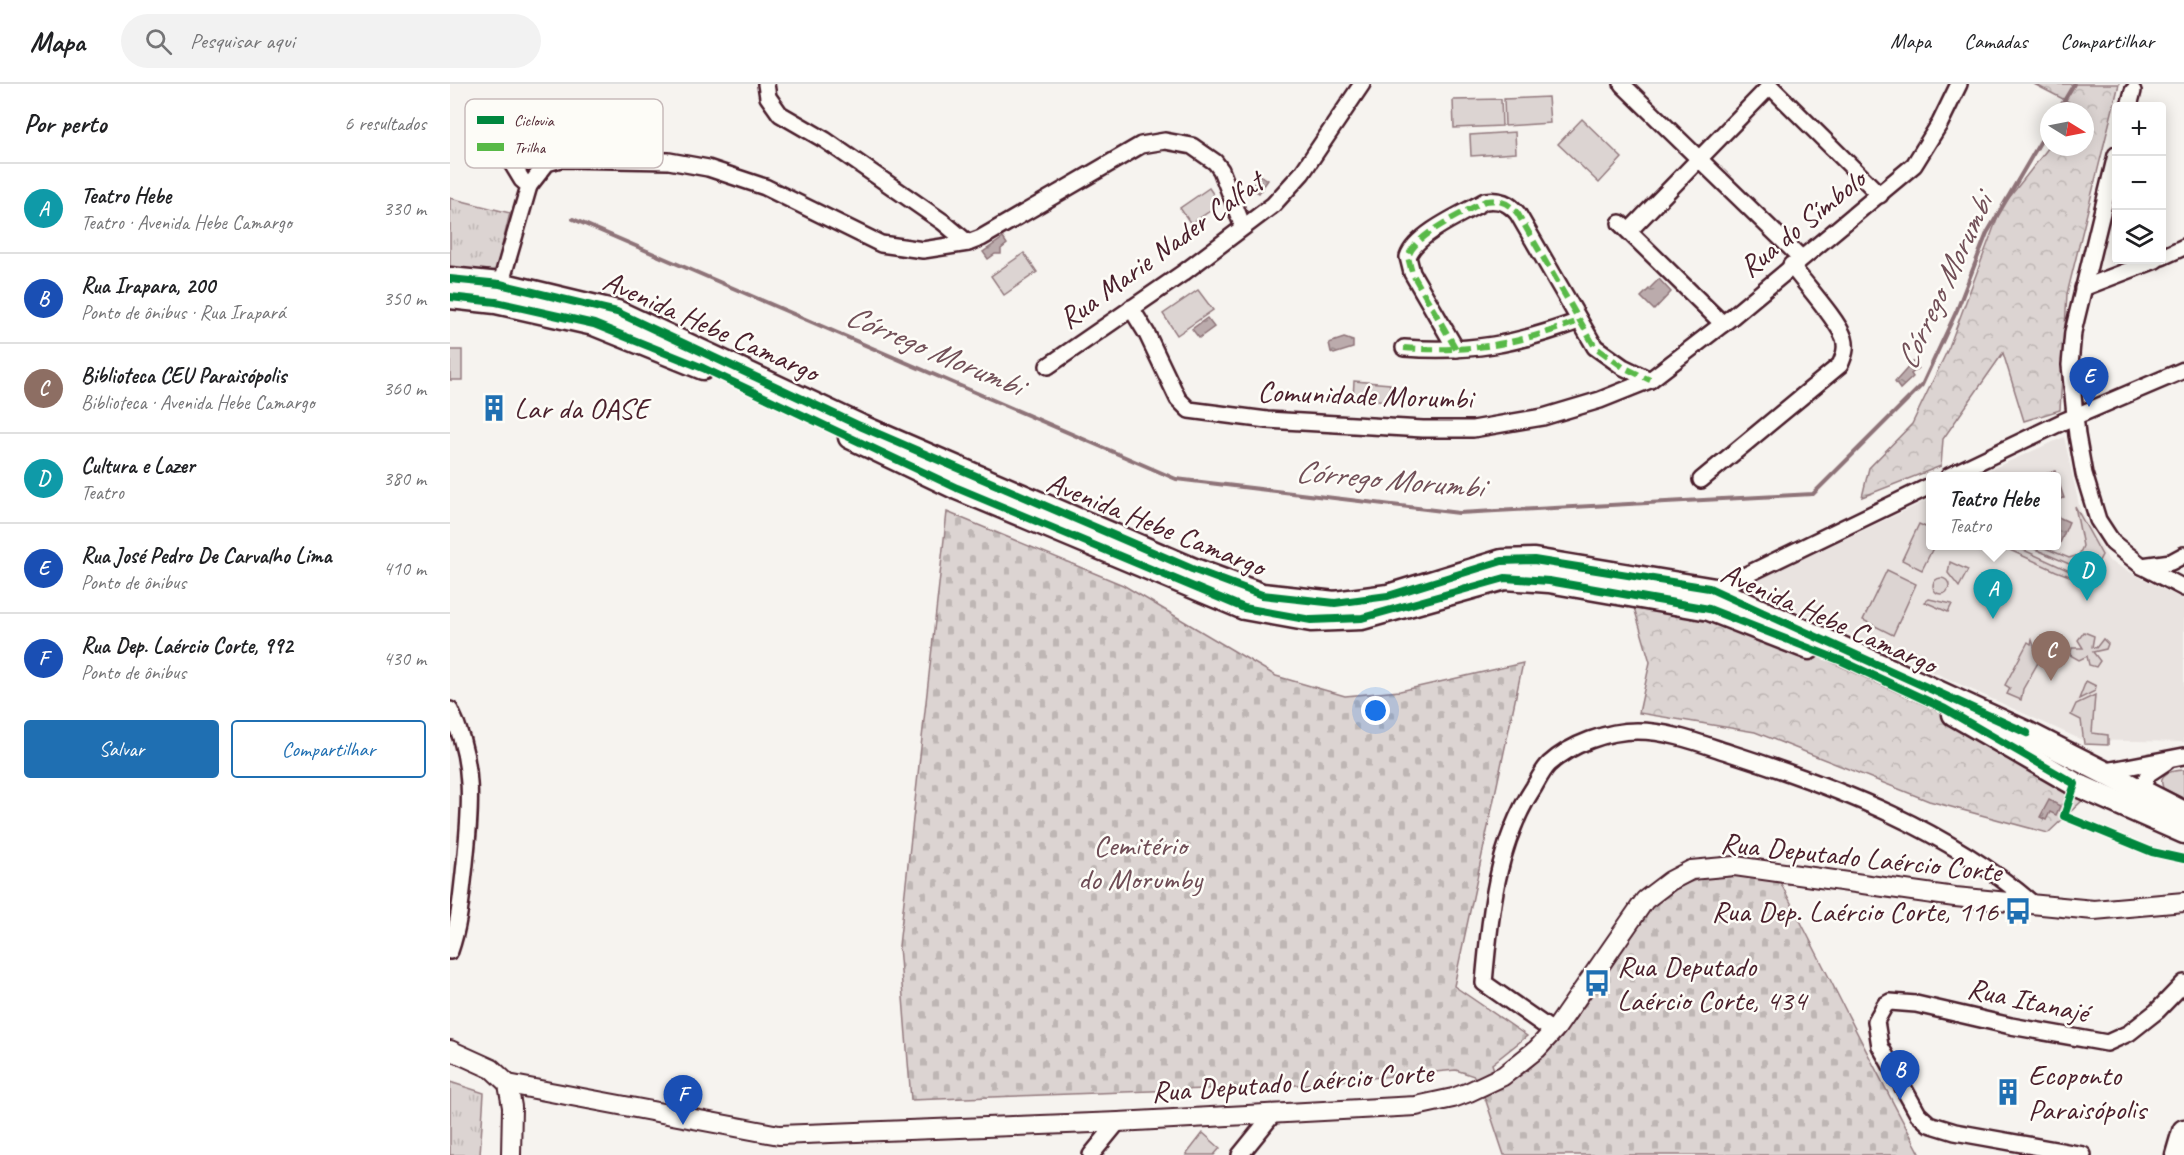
<!DOCTYPE html>
<html lang="pt">
<meta charset="utf-8">
<style>
body{margin:0;font-family:Caveat,sans-serif;background:#f2f2f2;color:#202124}
.controls{position:absolute;right:18px;top:18px;display:grid;overflow:hidden;border-radius:6px;box-shadow:0 3px 15px #0003}
.controls button{width:54px;height:54px;display:grid;place-items:center;padding:0;border:0;border-bottom:2px solid #e0e0e0;background:#fff;color:#202124;font:30px sans-serif}
.compass{position:absolute;left:1590px;top:18px;width:54px;height:54px;border-radius:50%;background:#fff;box-shadow:0 3px 15px #0003;rotate:100deg}
.you{position:absolute;left:926px;top:627px;width:21px;height:21px;margin:-15px;border:4px solid #fff;border-radius:50%;background:#1a73e8;box-shadow:0 0 0 9px #1a73e833}
.badge{display:grid;place-items:center;width:39px;height:39px;border-radius:50%;background:#1f6fb2;color:#fff;font-size:20px;font-weight:700}
.pin{position:absolute;translate:-50% -50px;filter:drop-shadow(0 2px 3px #0008)}
.pin::after{content:'';position:absolute;top:32px;width:21px;height:18px;background:inherit;clip-path:polygon(0 0,100% 0,50% 100%)}
.popup{position:absolute;left:1476px;top:388px;width:135px;height:78px;box-sizing:border-box;display:grid;place-content:center;border-radius:6px;background:#fff;filter:drop-shadow(0 2px 4px #0005);font-size:20px;white-space:nowrap;color:#757577}
.popup b{font-size:22px;color:#202124}
.popup::after{content:'';position:absolute;left:50%;top:100%;margin-left:-12px;border:12px solid transparent;border-top-color:#fff}
.list{margin:0;padding:0;list-style:none}
h2{display:flex;justify-content:space-between;align-items:center;height:78px;margin:0;padding:0 24px;font-size:26px}
h2 small{font-size:20px;font-weight:400;color:#757577}
.list li{display:grid;grid-template-columns:39px 1fr auto;gap:18px;align-items:center;box-sizing:border-box;height:90px;padding:0 24px;border-top:2px solid #e0e0e0}
.list b{display:block;font-size:22px;white-space:nowrap}
.list p{margin:0;font-size:20px;white-space:nowrap;color:#757577}
.list em{font-size:20px;font-style:normal;color:#757577}
.actions{display:flex;gap:12px;padding:18px 24px}
.actions a{flex:1;padding:14px 0;border:2px solid #1f6fb2;border-radius:6px;text-align:center;font-size:21px;color:#1f6fb2}
.actions .main{background:#1f6fb2;color:#fff}
.icon{flex:none;width:33px;height:33px;fill:none;stroke:currentColor;stroke-width:2;stroke-linecap:round;stroke-linejoin:round}
.map{position:relative;flex:none;width:1734px;height:1071px;overflow:hidden}
header{display:flex;align-items:center;gap:36px;box-sizing:border-box;height:84px;padding:0 30px;background:#fff;border-bottom:2px solid #e0e0e0}
header strong{font-size:28px}
nav{display:flex;gap:33px;margin-inline-start:auto;font-size:21px}
.search{width:420px;height:54px;background:#f2f2f2;display:flex;align-items:center;gap:15px;box-sizing:border-box;padding:0 21px;border-radius:33px;color:#757577;font-size:22px}
main{display:flex}
aside{flex:1;background:#fff}
.map>svg:first-child{display:block}
.built{fill:#e9e3e0}
.green{fill:#dcd4d2;stroke:#937a7e;stroke-width:1.5}
.forest{fill:url(#forest-crowns);stroke:#937a7e;stroke-width:1.5}
.cemetery{fill:url(#cemetery-stones);stroke:#937a7e;stroke-width:1.5}
.park{fill:url(#park-tufts);stroke:#937a7e;stroke-width:1.5}
.water{fill:url(#water-ripples);stroke:#8e7378;stroke-width:1.5}
.lines{fill:none;stroke-linecap:round;stroke-linejoin:round}
.stream{stroke:#8e7378;stroke-width:4}
.minor-casing{stroke:#4a1f2b;stroke-width:20}
.tertiary-casing{stroke:#4a1f2b;stroke-width:22}
.primary-casing{stroke:#4a1f2b;stroke-width:27}
.minor{stroke:#fdfcf7;stroke-width:15}
.tertiary{stroke:#fdfcf7;stroke-width:18}
.primary{stroke:#fdfcf7;stroke-width:22}
.quiet{stroke:#58b947;stroke-width:6;stroke-dasharray:12 6;stroke-linecap:butt}
.cycleway-casing{stroke:#fdfcf7;stroke-width:11}
.cycleway{stroke:#00873e;stroke-width:8}
.labels{text-anchor:middle;dominant-baseline:central;stroke-width:5;stroke-linejoin:round;paint-order:stroke}
.street-label{font-size:30px;fill:#4a1f2b;stroke:#fdfcf7}
.poi-label{font-size:30px;fill:#4a1f2b;stroke:#fdfcf7;text-anchor:start}
.park-label{font-size:30px;fill:#6e4c55;stroke:#fdfcf7}
.water-label{font-size:32px;font-style:italic;fill:#725058;stroke:#fdfcf7}
.key{fill:#fdfcf7;stroke:#c7baba;stroke-width:1.5}
.key-label{font-size:16px;fill:#4a1f2b}
</style>
<header>
<strong>Mapa</strong>
<div class="search"><svg class="icon" aria-label="search" viewBox="0 0 24 24"><circle cx="10" cy="10" r="6"/><path d="M15 15l6 6"/></svg>Pesquisar aqui</div>
<nav><a>Mapa</a><a>Camadas</a><a>Compartilhar</a></nav>
</header>
<main>
<aside>
<h2>Por perto<small>6 resultados</small></h2>
<ul class="list">
<li><span class="badge" style="background:#0f9aa8">A</span><div><b>Teatro Hebe</b><p>Teatro · Avenida Hebe Camargo</p></div><em>330 m</em></li>
<li><span class="badge" style="background:#1a4fb4">B</span><div><b>Rua Irapara, 200</b><p>Ponto de ônibus · Rua Irapará</p></div><em>350 m</em></li>
<li><span class="badge" style="background:#8d6e63">C</span><div><b>Biblioteca CEU Paraisópolis</b><p>Biblioteca · Avenida Hebe Camargo</p></div><em>360 m</em></li>
<li><span class="badge" style="background:#0f9aa8">D</span><div><b>Cultura e Lazer</b><p>Teatro</p></div><em>380 m</em></li>
<li><span class="badge" style="background:#1a4fb4">E</span><div><b>Rua José Pedro De Carvalho Lima</b><p>Ponto de ônibus</p></div><em>410 m</em></li>
<li><span class="badge" style="background:#1a4fb4">F</span><div><b>Rua Dep. Laércio Corte, 992</b><p>Ponto de ônibus</p></div><em>430 m</em></li>
</ul>
<div class="actions"><a class="main">Salvar</a><a>Compartilhar</a></div>
</aside>
<div class="map">
<svg width="1734" height="1071" viewBox="0 0 1734 1071">
<defs>
<pattern id="forest-crowns" width="20" height="18" patternUnits="userSpaceOnUse" patternTransform="scale(1.5)"><rect width="20" height="18" fill="#dcd4d2"/><path d="M2 6a3 3 0 1 1 6 0M12 15a3 3 0 1 1 6 0" fill="none" stroke="#beb6b4"/></pattern>
<pattern id="cemetery-stones" width="16" height="16" patternUnits="userSpaceOnUse" patternTransform="scale(1.5)"><rect width="16" height="16" fill="#dcd4d2"/><path d="M2 7V4a2 2 0 0 1 4 0v3zM10 15v-3a2 2 0 0 1 4 0v3z" fill="#beb6b4"/></pattern>
<pattern id="park-tufts" width="24" height="20" patternUnits="userSpaceOnUse" patternTransform="scale(1.5)"><rect width="24" height="20" fill="#dcd4d2"/><path d="M3 7l-1-3M5 7V3M7 7l1-3M15 17l-1-3M17 17v-4M19 17l1-3" fill="none" stroke="#beb6b4"/></pattern>
<pattern id="water-ripples" width="26" height="14" patternUnits="userSpaceOnUse" patternTransform="scale(1.5)"><rect width="26" height="14" fill="#bbabac"/><path d="M2 4q2-2 4 0t4 0M15 11q2-2 4 0t4 0" fill="none" stroke="#9a8b8c"/></pattern>
</defs>
<rect width="100%" height="100%" fill="#f6f3ef"/>
<filter id="ink" filterUnits="userSpaceOnUse"><feTurbulence type="fractalNoise" baseFrequency=".0167" numOctaves="2"/><feDisplacementMap in="SourceGraphic" scale="12" xChannelSelector="R" yChannelSelector="G"/><feConvolveMatrix kernelMatrix="1 2 1 2 8 2 1 2 1" color-interpolation-filters="sRGB"/></filter>
<g filter="url(#ink)">
<!-- built -->
<path class="built" d="M1614,353L1630,426L1659,477L1734,516V658L1632,656L1295,502L1480,415V462H1606V392H1526Z"/>
<!-- green -->
<g class="green">
<path d="M1098,13L1100,39L1055,42L1054,15Z"/>
<path d="M1051,15L1052,42L1004,44L1003,16Z"/>
<path d="M1132,35L1172,74L1149,99L1108,60Z"/>
<path d="M1065,48L1066,69L1021,72L1020,51Z"/>
<path d="M759,104L770,120L741,140L730,124Z"/>
<path d="M574,169L587,188L554,211L541,192Z"/>
<path d="M748,206L763,226L727,251L713,230Z"/>
<rect x="0" y="266" width="12" height="30"/>
<path d="M904,297L940,300L939,317L903,314Z"/>
<path d="M1625,422L1652,471L1642,490L1578,462H1590L1619,474L1629,471L1633,462Z"/>
<path d="M1469,440L1480,445V462H1484L1472,486L1452,476Z"/>
<path d="M1551,462H1565L1635,494L1636,498L1606,487Z"/>
<path d="M1500,478L1518,486L1509,503L1498,489Z"/>
<path d="M1437,486L1466,500L1443,551L1413,536Z"/>
<circle cx="1491" cy="502" r="8"/>
<path d="M1479,515L1502,520L1498,528L1475,518Z"/>
<path d="M1634,548L1644,552L1642,563L1646,564L1653,555L1658,560L1656,565L1643,568L1650,577L1646,583L1639,581L1637,572L1629,576L1620,571L1622,564H1633L1628,556Z"/>
<path d="M1582,556L1589,577L1573,605L1571,616L1557,610L1560,604L1555,601L1578,558L1581,560Z"/>
<path d="M1636,597L1646,602L1645,607L1629,615Z"/>
<path d="M1645,611L1642,649L1658,651V661L1634,660L1631,636L1621,631L1626,620Z"/>
<path d="M1734,686V715L1713,704C1707,688 1722,687 1734,686Z"/>
<path d="M753,1049L770,1064L764,1071H736Z"/>
</g>
<!-- forest -->
<g class="forest">
<path d="M1584,0H1669L1617,210L1610,326L1574,337L1553,269L1493,355L1491,382L1412,413L1419,384L1462,340L1499,263L1551,124L1599,63H1635V27H1617L1621,19Z"/>
<path d="M1249,517L1581,670L1635,714L1598,749L1479,717L1305,648L1189,629L1200,578L1183,520Z"/>
</g>
<!-- cemetery -->
<path class="cemetery" d="M497,428L673,501L826,592L895,612L950,607L1073,579L1004,902L1077,952L1042,980L1050,1004C1107,978 1164,876 1200,824C1242,785 1276,789 1329,796C1377,887 1421,980 1471,1071H1054L1036,1017L1024,992L1006,986L836,1002L461,1016L449,862Z"/>
<!-- park -->
<g class="park">
<path d="M0,114L60,129L45,191L0,183Z"/>
<path d="M0,998L34,1009L30,1071H0Z"/>
</g>
<!-- water -->
<g class="water">
<path d="M810,91L818,96L809,109L801,104Z"/>
<path d="M553,154L557,160L551,165V170H545L538,175L533,168Z"/>
<path d="M1209,195L1221,208L1204,226L1191,213Z"/>
<path d="M757,234L764,243L749,254L742,245Z"/>
<path d="M894,254L903,257V264L884,270L881,268L879,259Z"/>
<path d="M1463,278L1468,284L1461,290L1463,293L1450,305L1445,298Z"/>
<path d="M1605,387L1614,414L1606,417V392H1588Z"/>
<path d="M1606,432L1619,438L1610,459L1606,458Z"/>
<path d="M1599,716L1610,722L1606,731L1600,728L1596,736L1590,733Z"/>
</g>
<g class="lines">
<!-- stream -->
<g class="stream">
<path d="M1608,27L1624,0"/>
<path d="M123,135L726,395L1009,429L1363,410L1472,301L1507,226L1537,149L1599,43"/>
</g>
<defs>
<g id="minor">
<path d="M316,0L318,13L330,30L375,56L493,138L518,159"/>
<path d="M1172,0L1350,173"/>
<path d="M1318,0L1430,111"/>
<path d="M1679,22L1683,7"/>
<path d="M1666,71L1623,248L1620,281L1627,351L1634,390L1648,436L1663,459L1692,482L1734,504"/>
<path d="M79,102L97,79L111,75L219,77L258,84L315,103L431,160L473,166L518,159L531,154L691,61L715,57L742,62L765,78L771,86L793,143"/>
<path d="M1170,139L1273,240"/>
<path d="M1179,147L1320,2"/>
<path d="M1712,173L1734,163"/>
<path d="M1633,204L1706,176"/>
<path d="M48,209L79,102L72,96L52,63"/>
<path d="M681,224L697,250L728,315L739,326L817,336L973,345H1023L1093,333L1150,316L1200,296L1283,232L1464,81L1490,39L1509,0"/>
<path d="M954,264C1021,269 1067,260 1129,237"/>
<path d="M1006,265L962,189L958,173C965,150 1014,129 1035,117C1050,115 1059,119 1068,130L1145,263L1173,283L1200,296"/>
<path d="M598,282L733,189L823,121L852,89L912,0"/>
<path d="M1499,392L1612,338L1734,286"/>
<path d="M1251,396L1390,281C1394,272 1397,264 1394,254C1387,235 1354,199 1341,181"/>
<path d="M1692,482L1721,478L1734,471"/>
<path d="M1263,511L1265,506L1480,402"/>
<path d="M0,626C27,679 20,731 14,789C11,815 9,842 0,867"/>
<path d="M1651,688L1734,672"/>
<path d="M1688,715L1698,690L1716,678"/>
<path d="M1104,948L1034,899C1040,831 1046,761 1084,703C1088,696 1093,686 1099,680C1121,660 1157,647 1187,647C1220,647 1252,660 1283,670C1392,705 1495,745 1582,819"/>
<path d="M641,1071L668,1038"/>
<path d="M790,1071L824,1029"/>
<path d="M1633,1071L1505,1048L1479,1040L1468,1030L1430,962L1426,937L1435,921L1440,918L1466,920L1561,942L1657,959L1679,949L1707,927L1734,899"/>
</g>
<g id="tertiary">
<path d="M0,966L42,985L58,1000L329,1051L668,1038L966,1022L1003,1014L1019,1008L1053,992L1087,965L1107,943L1195,816L1220,797L1241,786L1285,782L1505,813L1644,826L1734,818"/>
<path d="M58,1000L62,1023L61,1071"/>
</g>
<g id="primary">
<path d="M0,195L50,200L167,228L410,342L742,485L812,511L885,519L938,512L1052,477L1084,476L1265,506L1577,649L1734,729"/>
<path d="M0,213L46,218L144,240L253,284"/>
<path d="M400,353L507,404L794,524L861,536L912,534L1055,494L1099,497L1259,525L1359,564"/>
<path d="M1504,630L1625,700L1734,748"/>
<path d="M1727,1071L1734,1047"/>
</g>
</defs>
<!-- minor casing -->
<use href="#minor" class="minor-casing"/>
<!-- tertiary casing -->
<use href="#tertiary" class="tertiary-casing"/>
<!-- primary casing -->
<use href="#primary" class="primary-casing"/>
<!-- minor -->
<use href="#minor" class="minor"/>
<!-- tertiary -->
<use href="#tertiary" class="tertiary"/>
<!-- primary -->
<use href="#primary" class="primary"/>
<!-- quiet -->
<g class="quiet">
<path d="M954,264C1021,269 1067,260 1129,237"/>
<path d="M1006,265L962,189L958,173C965,150 1014,129 1035,117C1050,115 1059,119 1068,130L1145,263L1173,283L1200,296"/>
</g>
<defs>
<g id="cycleway">
<path d="M0,195L50,200L167,228L410,342L742,485L812,511L885,519L938,512L1052,477L1084,476L1259,504L1577,649"/>
<path d="M0,213L46,218L144,240L253,284L507,404L794,524L861,536L912,534L1055,494L1099,497L1259,525L1392,577L1495,625L1625,700L1614,732L1702,768L1734,775"/>
</g>
</defs>
<!-- cycleway casing -->
<use href="#cycleway" class="cycleway-casing"/>
<!-- cycleway -->
<use href="#cycleway" class="cycleway"/>
</g>
</g>
<!-- icons -->
<defs>
<symbol id="building-bare" viewBox="-9 -9 18 18"><path d="M-4-6H4V6H1V3H-1V6H-4ZM-2.5-4.3h1.7v1.8h-1.7ZM.8-4.3h1.7v1.8H.8ZM-2.5-1h1.7V.8h-1.7ZM.8-1h1.7V.8H.8Z" fill="#1f6fb2" stroke="#fdfcf7" stroke-width="2.5" paint-order="stroke"/></symbol>
<symbol id="bus-bare" viewBox="-9 -9 18 18"><path d="M-5-6H5V4H4V6H2V4H-2V6H-4V4H-5ZM-3.5-4V0h7V-4ZM-3.5 1.2v1.5H-2V1.2ZM2 1.2v1.5H3.5V1.2Z" fill="#1f6fb2" stroke="#fdfcf7" stroke-width="2.5" paint-order="stroke"/></symbol>
</defs>
<g fill-rule="evenodd">
<use href="#building-bare" x="25" y="305" width="38" height="38"/>
<use href="#bus-bare" x="1549" y="808" width="38" height="38"/>
<use href="#bus-bare" x="1128" y="880" width="38" height="38"/>
<use href="#building-bare" x="1539" y="989" width="38" height="38"/>
</g>
<g class="labels">
<!-- street labels -->
<g class="street-label">
<text transform="translate(1352 139) rotate(-39)">Rua do Símbolo</text>
<text transform="translate(711 166) rotate(-36)">Rua Marie Nader Calfat</text>
<text transform="translate(261 242) rotate(24)">Avenida Hebe Camargo</text>
<text transform="translate(915 311) rotate(2)">Comunidade Morumbi</text>
<text transform="translate(706 440) rotate(22)">Avenida Hebe Camargo</text>
<text transform="translate(1379 534) rotate(24)">Avenida Hebe Camargo</text>
<text transform="translate(1411 773) rotate(6)">Rua Deputado Laércio Corte</text>
<text transform="translate(1578 916) rotate(12)">Rua Itanajé</text>
<text transform="translate(842 998) rotate(-4)">Rua Deputado Laércio Corte</text>
</g>
<!-- poi labels -->
<g class="poi-label">
<text x="64" y="324">Lar da OASE</text>
<text x="1548" y="827" text-anchor="end">Rua Dep. Laércio Corte, 116</text>
<text x="1167" y="882">Rua Deputado<tspan x="1167" dy="34">Laércio Corte, 434</tspan></text>
<text x="1578" y="991">Ecoponto<tspan x="1578" dy="34">Paraisópolis</tspan></text>
</g>
<!-- park labels -->
<g class="park-label">
<text x="690" y="761">Cemitério<tspan x="690" dy="34">do Morumby</tspan></text>
</g>
<!-- water labels -->
<g class="water-label">
<text transform="translate(1494 198) rotate(-65)">Córrego Morumbi</text>
<text transform="translate(484 266) rotate(23)">Córrego Morumbi</text>
<text transform="translate(939 395) rotate(5)">Córrego Morumbi</text>
</g>
</g>
<!-- legend -->
<rect x="15" y="15" width="198" height="69" rx="9" class="key"/>
<rect x="27" y="32" width="27" height="8" fill="#00873e"/>
<rect x="27" y="59" width="27" height="8" fill="#58b947"/>
<g class="key-label">
<text x="64" y="42">Ciclovia</text>
<text x="64" y="69">Trilha</text>
</g>
</svg>
<div class="controls">
<button>+</button>
<button>−</button>
<button><svg class="icon" aria-label="layers" viewBox="0 0 24 24"><path d="M12 4l9 5-9 5-9-5zM3 14l9 5 9-5"/></svg></button>
</div>
<svg class="compass" viewBox="-18 -18 36 36"><path d="M0-13l5 13h-10z" fill="#e53935"/><path d="M0 13l5-13h-10z" fill="#757577"/></svg>
<div class="you"></div>
<div class="pin badge" style="left:1543px;top:535px;background:#0f9aa8">A</div>
<div class="popup"><b>Teatro Hebe</b>Teatro</div>
<div class="pin badge" style="left:1450px;top:1016px;background:#1a4fb4">B</div>
<div class="pin badge" style="left:1601px;top:597px;background:#8d6e63">C</div>
<div class="pin badge" style="left:1637px;top:517px;background:#0f9aa8">D</div>
<div class="pin badge" style="left:1639px;top:323px;background:#1a4fb4">E</div>
<div class="pin badge" style="left:233px;top:1041px;background:#1a4fb4">F</div>
</div>
</main>
